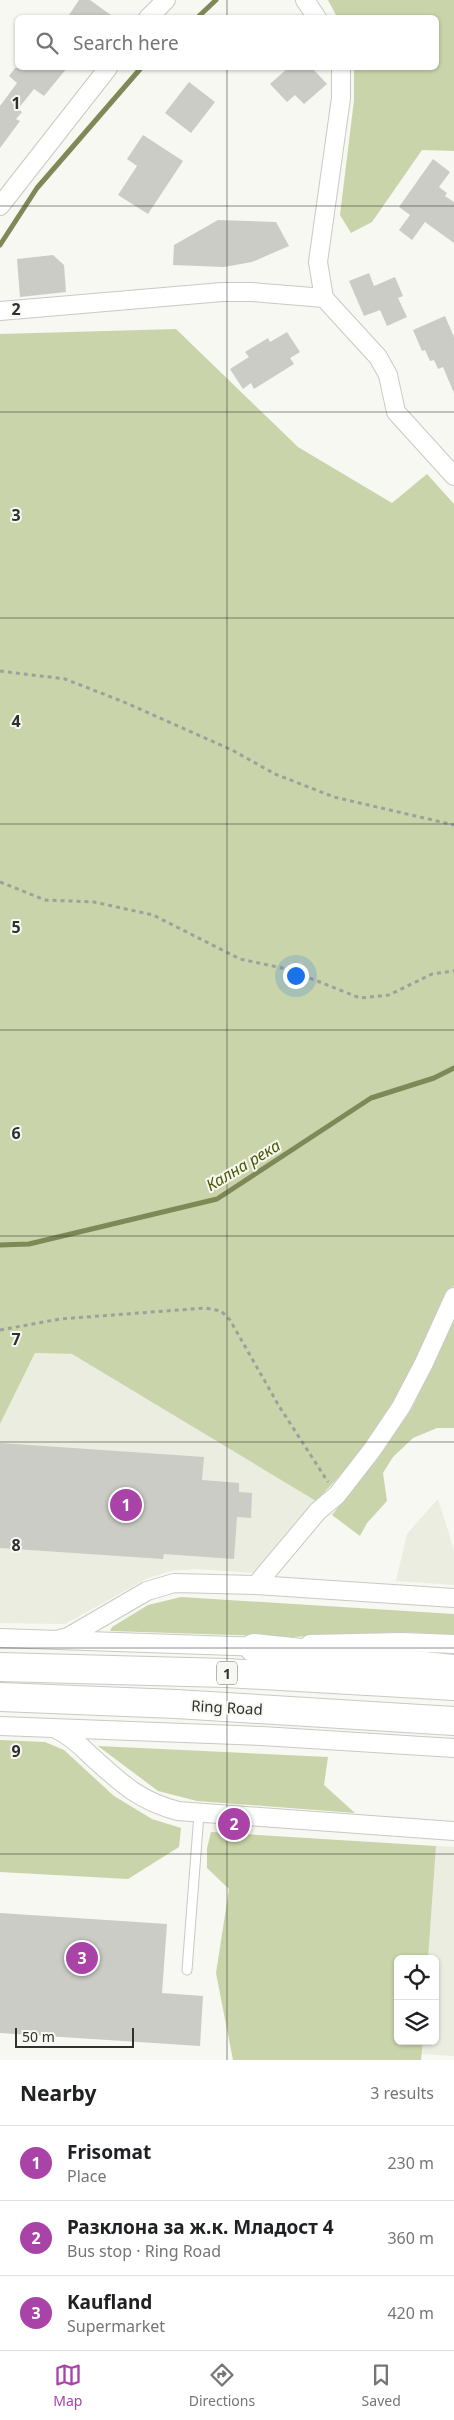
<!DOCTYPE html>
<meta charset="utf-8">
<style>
body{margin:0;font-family:"Noto Sans",sans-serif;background:#f6f6f6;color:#202124}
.controls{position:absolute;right:15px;bottom:15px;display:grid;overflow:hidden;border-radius:8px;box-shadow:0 1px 4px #0004}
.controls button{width:45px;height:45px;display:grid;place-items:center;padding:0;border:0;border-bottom:1px solid #e0e0e0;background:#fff;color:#202124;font:25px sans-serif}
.scale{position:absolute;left:15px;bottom:12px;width:119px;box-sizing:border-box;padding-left:5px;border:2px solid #30312e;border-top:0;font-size:14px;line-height:18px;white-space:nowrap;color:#30312e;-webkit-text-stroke:4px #f6f8f1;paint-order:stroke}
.you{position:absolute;left:295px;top:975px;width:18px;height:18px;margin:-12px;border:4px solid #fff;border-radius:50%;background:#1a73e8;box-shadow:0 0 0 8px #1a73e833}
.badge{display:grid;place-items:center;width:32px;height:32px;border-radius:50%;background:#a943a8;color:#fff;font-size:16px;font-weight:700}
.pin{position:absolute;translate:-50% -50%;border:2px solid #fff;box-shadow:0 1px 5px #0006}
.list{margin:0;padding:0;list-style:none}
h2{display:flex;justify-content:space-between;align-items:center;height:65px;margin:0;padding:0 20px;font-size:21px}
h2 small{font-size:16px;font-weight:400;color:#757577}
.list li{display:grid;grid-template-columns:32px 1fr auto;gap:15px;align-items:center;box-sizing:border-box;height:75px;padding:0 20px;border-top:1px solid #e0e0e0}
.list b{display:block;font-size:19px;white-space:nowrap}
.list p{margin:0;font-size:16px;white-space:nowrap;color:#757577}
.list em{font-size:16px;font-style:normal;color:#757577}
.icon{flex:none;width:28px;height:28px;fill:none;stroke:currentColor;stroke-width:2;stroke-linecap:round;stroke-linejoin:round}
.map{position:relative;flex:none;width:454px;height:2060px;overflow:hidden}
.search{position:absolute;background:#fff;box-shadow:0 1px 4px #0004;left:15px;right:15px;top:15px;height:55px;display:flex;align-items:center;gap:12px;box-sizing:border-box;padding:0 18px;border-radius:8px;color:#757577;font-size:19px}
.sheet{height:290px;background:#fff}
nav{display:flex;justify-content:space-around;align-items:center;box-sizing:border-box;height:70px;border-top:1px solid #e0e0e0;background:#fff;font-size:14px;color:#757577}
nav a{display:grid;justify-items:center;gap:2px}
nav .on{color:#a943a8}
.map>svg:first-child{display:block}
.built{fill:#eaeddf}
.green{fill:#cad4aa}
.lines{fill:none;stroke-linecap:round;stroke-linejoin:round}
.stream{stroke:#7f8957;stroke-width:5}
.building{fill:#caccc5}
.lane-casing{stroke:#c8cac3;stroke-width:11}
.street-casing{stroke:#c8cac3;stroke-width:20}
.highway-casing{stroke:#c8cac3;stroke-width:30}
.path{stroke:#9fa09b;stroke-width:3;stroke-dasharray:4 4;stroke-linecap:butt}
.lane{stroke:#fff;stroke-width:9}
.street{stroke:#fff;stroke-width:18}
.highway{stroke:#fff;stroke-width:28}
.grid{fill:none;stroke:#30312e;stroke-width:1;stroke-opacity:0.55}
.labels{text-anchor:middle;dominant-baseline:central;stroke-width:4;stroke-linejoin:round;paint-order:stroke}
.shield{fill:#f6f8f1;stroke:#6b6d68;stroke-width:1}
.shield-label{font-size:14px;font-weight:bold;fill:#30312e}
.street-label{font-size:15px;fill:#30312e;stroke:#f6f8f1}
.water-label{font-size:16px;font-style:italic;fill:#4c5702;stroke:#f6f8f1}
.grid-label{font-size:16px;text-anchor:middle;font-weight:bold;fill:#30312e;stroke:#f6f8f1;stroke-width:4;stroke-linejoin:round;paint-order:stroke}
</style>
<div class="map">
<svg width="454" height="2060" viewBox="0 0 454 2060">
<rect width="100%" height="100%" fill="#f6f8f1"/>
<!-- built -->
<g class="built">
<path d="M35,1353L72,1354L316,1501L257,1573L195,1569L171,1571L148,1578L65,1624L0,1623V1424Z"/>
<path d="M438,1499L454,1550V1585L396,1581L407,1534Z"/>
<path d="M436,1846L454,1847V2056L422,2054L423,2041H435V1959H428Z"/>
</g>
<!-- green -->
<g class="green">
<path d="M328,0H454V151L422,150L372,222L351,233L340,215L354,100V68H436V18L337,17Z"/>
<path d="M176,329L298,447L392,503L427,474L454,504V1285L422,1358L367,1447L316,1501L72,1354L35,1353L0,1424V334Z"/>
<path d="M454,1317V1428H437L413,1438L393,1457L383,1473L387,1501L367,1523L360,1536L332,1515L387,1445L412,1408Z"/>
<path d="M181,1597L454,1614V1635L404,1632L292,1637L110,1631L112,1627L148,1605Z"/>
<path d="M0,1740L45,1742L64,1750L114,1796L152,1819L181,1828L179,1847L128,1879L0,1872Z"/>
<path d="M98,1746L328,1757L324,1785L355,1813L197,1801L158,1791Z"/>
<path d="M211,1832L436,1846L428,1959H398V2041H423L421,2060H233L216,1973L229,1889L207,1868V1848Z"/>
</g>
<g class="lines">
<!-- stream -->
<g class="stream">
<path d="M197,18L216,0"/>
<path d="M0,245L37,188L141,68"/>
<path d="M0,1245L29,1244L217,1199L371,1098L434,1078L454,1068"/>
</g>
</g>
<!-- building -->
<g class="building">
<path d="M79,0H90L115,18H67Z"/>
<path d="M15,68H67L44,96L34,89L18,109L22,112L16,119L20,121L0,148V106L17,83L9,76Z"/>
<path d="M288,68H312L327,84L304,104L295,95L287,102L270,84Z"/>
<path d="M189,82L215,102L191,133L165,113Z"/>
<path d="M143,135L183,161L148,214L118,195L137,166L127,159Z"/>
<path d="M433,159L450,172L439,187L447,193L445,196L454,202V243L425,222L412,240L399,230L410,215L399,207Z"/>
<path d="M218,220L276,222L289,246L252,262L224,267L173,265L174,245Z"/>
<path d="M53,255L64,265L66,292L20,297L17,259Z"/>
<path d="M369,273L374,286L395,277L403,296L398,298L407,317L387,326L380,310L364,316L349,281Z"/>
<path d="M445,316L454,337V393L443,367L438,369L434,360L430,361L425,350L422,351L413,330Z"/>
<path d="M287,332L300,352L290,358L294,364L254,389L251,383L243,389L230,369L249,357L245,352L268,338L270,342Z"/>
<path d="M0,1443L204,1457L202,1480L239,1483V1492L252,1493L251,1518L237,1517L234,1559L164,1554L163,1559L0,1548Z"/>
<path d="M0,1913L167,1924L162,1993L203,1996L200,2046L0,2033Z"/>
</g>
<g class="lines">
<defs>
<path id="lane" d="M187,1970L199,1814"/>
<g id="street">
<path d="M305,0L317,18"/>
<path d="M148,18L166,0"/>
<path d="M341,68V98L318,262L324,298L378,357L388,375L396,412L454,476"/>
<path d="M0,206L108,68"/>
<path d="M0,311L222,292H252L324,298"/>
<path d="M256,1585L318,1511L337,1495L372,1450L401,1407L424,1363L454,1297"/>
<path d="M0,1638L264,1647"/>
<path d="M60,1639L68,1637L147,1591L174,1583L256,1585L454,1598"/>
<path d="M310,1644L402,1642L454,1644"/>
<path d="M0,1726L262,1736L454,1748"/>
<path d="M56,1729C69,1735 80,1745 90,1755C120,1782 137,1800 178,1811L454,1831"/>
</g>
<g id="highway">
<path d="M254,1648L454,1669"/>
<path d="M0,1667L226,1673L454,1686"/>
<path d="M0,1697L176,1704L454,1721"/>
</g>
</defs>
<!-- lane casing -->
<use href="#lane" class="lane-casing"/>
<!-- street casing -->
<use href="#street" class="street-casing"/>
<!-- highway casing -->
<use href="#highway" class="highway-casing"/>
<!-- path -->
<g class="path">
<path d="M0,671L65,679L124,702L232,750L275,774L334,797L454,825"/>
<path d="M0,882L45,900L94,902L153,915L240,959L287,969L360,998L389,995L432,974L454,971"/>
<path d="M0,1330L60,1319L205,1308L221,1311L230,1320L279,1406L328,1482"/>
</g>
<!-- lane -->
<use href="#lane" class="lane"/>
<!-- street -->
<use href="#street" class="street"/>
<!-- highway -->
<use href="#highway" class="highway"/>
</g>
<!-- grid -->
<path class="grid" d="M227,0V18M227,68V2060M0,206H454M0,412H454M0,618H454M0,824H454M0,1030H454M0,1236H454M0,1442H454M0,1648H454M0,1854H454"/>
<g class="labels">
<!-- shield labels -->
<rect class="shield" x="217" y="1661.5" width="20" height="23" rx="4"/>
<g class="shield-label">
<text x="227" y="1673">1</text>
</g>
<!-- street labels -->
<g class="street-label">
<text transform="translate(227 1707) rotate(3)">Ring Road</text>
</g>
<!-- water labels -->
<g class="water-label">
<text transform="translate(243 1165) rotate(-31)">Кална река</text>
</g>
</g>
<g class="grid-label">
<text x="16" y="109">1</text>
<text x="16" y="315">2</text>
<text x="16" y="521">3</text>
<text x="16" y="727">4</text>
<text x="16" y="933">5</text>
<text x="16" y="1139">6</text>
<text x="16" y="1345">7</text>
<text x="16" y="1551">8</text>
<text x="16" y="1757">9</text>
</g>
</svg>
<div class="controls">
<button><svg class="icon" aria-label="locate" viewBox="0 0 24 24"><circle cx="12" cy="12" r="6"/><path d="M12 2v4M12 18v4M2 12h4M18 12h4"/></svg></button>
<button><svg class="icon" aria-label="layers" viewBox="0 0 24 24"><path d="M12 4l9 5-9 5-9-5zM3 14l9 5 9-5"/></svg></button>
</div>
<div class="scale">50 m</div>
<div class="you"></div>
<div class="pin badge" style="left:126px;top:1505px">1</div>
<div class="pin badge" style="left:234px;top:1824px">2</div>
<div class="pin badge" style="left:82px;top:1958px">3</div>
<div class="search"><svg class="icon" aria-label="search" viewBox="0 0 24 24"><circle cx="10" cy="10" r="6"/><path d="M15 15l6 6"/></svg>Search here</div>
</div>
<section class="sheet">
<h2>Nearby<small>3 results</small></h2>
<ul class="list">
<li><span class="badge">1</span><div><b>Frisomat</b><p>Place</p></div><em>230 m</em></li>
<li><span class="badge">2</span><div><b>Разклона за ж.к. Младост 4</b><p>Bus stop · Ring Road</p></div><em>360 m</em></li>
<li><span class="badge">3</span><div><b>Kaufland</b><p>Supermarket</p></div><em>420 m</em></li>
</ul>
</section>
<nav>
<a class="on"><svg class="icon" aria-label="map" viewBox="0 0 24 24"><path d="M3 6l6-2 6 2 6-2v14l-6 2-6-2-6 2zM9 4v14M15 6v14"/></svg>Map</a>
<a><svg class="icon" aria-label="directions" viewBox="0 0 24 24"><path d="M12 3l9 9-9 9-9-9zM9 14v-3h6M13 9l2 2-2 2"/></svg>Directions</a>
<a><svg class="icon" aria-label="saved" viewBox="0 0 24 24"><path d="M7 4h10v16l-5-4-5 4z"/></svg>Saved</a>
</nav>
